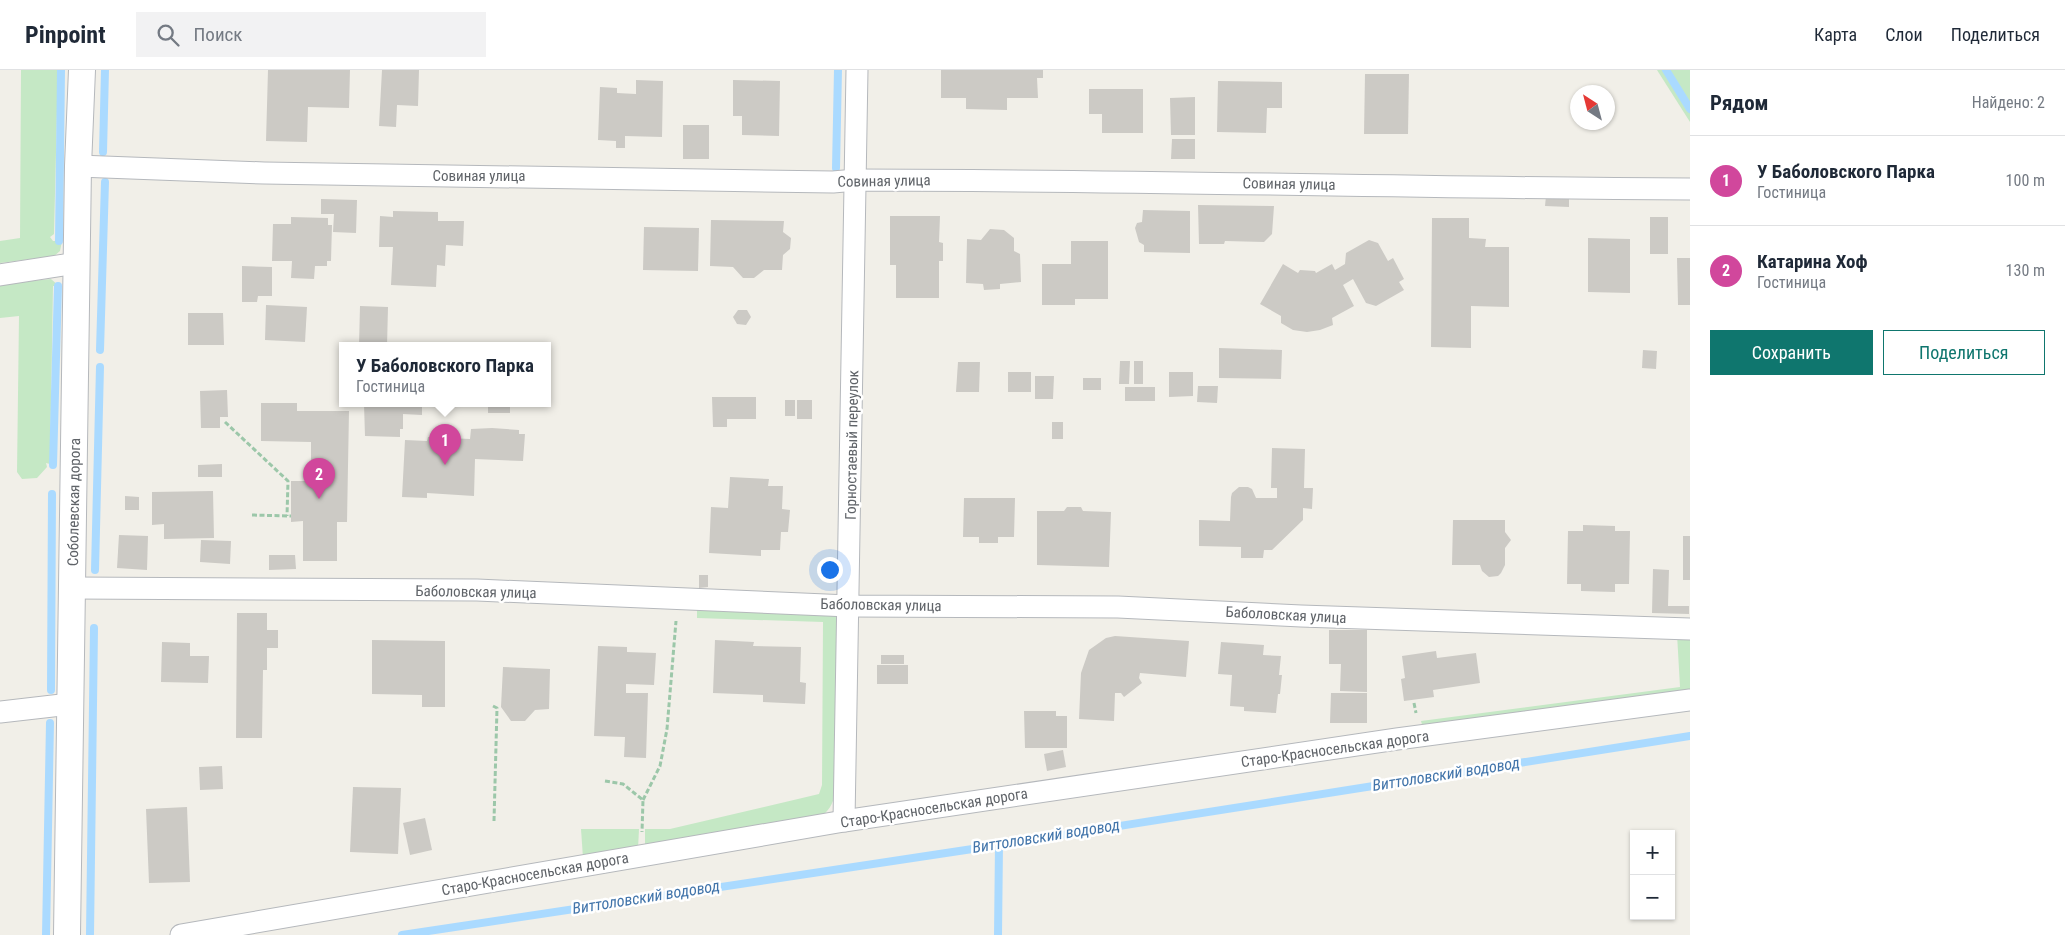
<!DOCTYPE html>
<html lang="ru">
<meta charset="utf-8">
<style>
body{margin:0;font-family:"Roboto Condensed",sans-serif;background:#f2f2f3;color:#1f2937}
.controls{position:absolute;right:15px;bottom:15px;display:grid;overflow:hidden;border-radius:0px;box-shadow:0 1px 4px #0004}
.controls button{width:45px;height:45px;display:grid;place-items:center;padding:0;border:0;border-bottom:1px solid #e0e1e3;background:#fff;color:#1f2937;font:25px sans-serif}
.compass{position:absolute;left:1570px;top:15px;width:45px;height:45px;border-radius:50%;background:#fff;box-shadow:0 1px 4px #0004;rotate:324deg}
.you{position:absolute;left:829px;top:499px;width:18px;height:18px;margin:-12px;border:4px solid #fff;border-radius:50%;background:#1a73e8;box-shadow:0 0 0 8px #1a73e833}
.badge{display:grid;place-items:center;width:32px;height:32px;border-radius:50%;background:#0f766e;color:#fff;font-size:16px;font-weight:700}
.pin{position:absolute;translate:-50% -41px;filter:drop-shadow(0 1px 2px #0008)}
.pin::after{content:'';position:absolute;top:26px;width:18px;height:15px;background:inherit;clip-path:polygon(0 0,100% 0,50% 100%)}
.popup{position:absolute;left:339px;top:272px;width:212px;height:65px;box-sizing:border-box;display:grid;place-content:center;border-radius:0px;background:#fff;filter:drop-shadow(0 1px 4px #0005);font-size:16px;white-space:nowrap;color:#747a83}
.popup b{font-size:19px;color:#1f2937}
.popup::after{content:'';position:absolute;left:50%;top:100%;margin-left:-10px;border:10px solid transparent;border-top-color:#fff}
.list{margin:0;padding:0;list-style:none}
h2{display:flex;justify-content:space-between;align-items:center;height:65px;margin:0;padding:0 20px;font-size:21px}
h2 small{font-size:16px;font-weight:400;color:#747a83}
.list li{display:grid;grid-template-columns:32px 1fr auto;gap:15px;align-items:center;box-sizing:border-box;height:90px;padding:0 20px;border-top:1px solid #e0e1e3}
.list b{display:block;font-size:19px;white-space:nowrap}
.list p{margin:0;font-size:16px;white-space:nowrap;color:#747a83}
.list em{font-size:16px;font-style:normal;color:#747a83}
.actions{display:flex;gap:10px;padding:15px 20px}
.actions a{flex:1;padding:11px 0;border:1px solid #0f766e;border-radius:0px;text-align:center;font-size:18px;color:#0f766e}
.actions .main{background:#0f766e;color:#fff}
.icon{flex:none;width:28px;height:28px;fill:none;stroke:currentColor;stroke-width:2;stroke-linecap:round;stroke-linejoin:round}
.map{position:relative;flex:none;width:1690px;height:865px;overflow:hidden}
header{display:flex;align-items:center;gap:30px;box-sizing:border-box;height:70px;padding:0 25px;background:#fff;border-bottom:1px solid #e0e1e3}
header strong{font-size:24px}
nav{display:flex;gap:28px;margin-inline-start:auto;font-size:18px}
.search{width:350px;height:45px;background:#f2f2f3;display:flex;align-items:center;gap:12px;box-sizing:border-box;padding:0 18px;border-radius:0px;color:#747a83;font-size:19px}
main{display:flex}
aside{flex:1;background:#fff}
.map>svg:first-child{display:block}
.green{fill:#c5e8c5}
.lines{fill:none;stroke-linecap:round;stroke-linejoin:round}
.stream{stroke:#aadaff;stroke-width:8}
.building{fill:#cccac5}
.minor-casing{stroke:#b5b8bc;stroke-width:23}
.tertiary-casing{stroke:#b5b8bc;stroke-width:28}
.path{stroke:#9cc7a9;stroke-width:3;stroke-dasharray:5 2.5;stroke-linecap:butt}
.minor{stroke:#fff;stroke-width:21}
.tertiary{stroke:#fff;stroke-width:26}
.labels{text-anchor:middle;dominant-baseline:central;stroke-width:5;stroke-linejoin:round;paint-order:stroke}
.street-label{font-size:15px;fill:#5f6368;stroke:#fff}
.water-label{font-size:16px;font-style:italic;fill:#4174aa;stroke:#fff}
</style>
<header>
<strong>Pinpoint</strong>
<div class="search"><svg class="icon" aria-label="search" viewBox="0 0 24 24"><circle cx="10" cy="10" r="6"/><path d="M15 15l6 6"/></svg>Поиск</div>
<nav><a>Карта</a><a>Слои</a><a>Поделиться</a></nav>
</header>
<main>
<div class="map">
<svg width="1690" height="865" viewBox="0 0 1690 865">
<rect width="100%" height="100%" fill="#f1efe8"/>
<!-- green -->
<g class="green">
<path d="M21,0H58L54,164L50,167L53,171H62L60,181L54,186L0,193V171L20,168Z"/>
<path d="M1657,0H1690V52Z"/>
<path d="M51,209L60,217L53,216L50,394L46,393L47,397L37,408L22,409L17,402L19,246L0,248V214Z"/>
<path d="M697,536L835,544L839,550L835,725C832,735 829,741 820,747L645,778V759H670L819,724L822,715L823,552L697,548Z"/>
<path d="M1677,564L1690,565V619L1423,658L1421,651L1680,617Z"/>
<path d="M581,759H639L638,779L583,788Z"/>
</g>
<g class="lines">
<!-- stream -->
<g class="stream">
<path d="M1666,0L1690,39"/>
<path d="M103,82L105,0"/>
<path d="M836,98L838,0"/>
<path d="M59,171L61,0"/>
<path d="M100,280L105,112"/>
<path d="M53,395L58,216"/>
<path d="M95,500L100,297"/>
<path d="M51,620L52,424"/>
<path d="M90,864L94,558"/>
<path d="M46,865L50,653"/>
<path d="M402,865L999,775L1690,666"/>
<path d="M998,865L999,775"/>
</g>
</g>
<!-- building -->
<g class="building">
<path d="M268,0H350L349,38L308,37L307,72L266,71Z"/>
<path d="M382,0H419L418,36L397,35L396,57L379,56Z"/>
<path d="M941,0H1043V8H1037L1038,28H1007V40L966,39V28H941Z"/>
<path d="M1365,4H1409L1408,64H1364Z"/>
<path d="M636,10L663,11L662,67L625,66V78H616V71L598,70L600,17L617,18V23L636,24Z"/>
<path d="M733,10L780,11L779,66L742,65V46H733Z"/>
<path d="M1218,11L1282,12V38H1267L1266,63L1217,62Z"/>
<path d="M1089,19H1143V63H1102V44H1089Z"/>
<path d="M1195,27V65H1171L1170,28Z"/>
<rect x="683" y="55" width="26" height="34"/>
<path d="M1172,69H1195V89H1171Z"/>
<path d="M1546,126L1569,127V137L1545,136Z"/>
<path d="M321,129L357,130L356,163L333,162L334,144H321Z"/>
<path d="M1198,135L1274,136L1272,164L1264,172L1225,171L1224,174H1199Z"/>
<path d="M1143,140L1190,141V183L1144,182V175L1139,172L1135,158L1137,153L1142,152Z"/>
<path d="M393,141L438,142V151H464L463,176L446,175L445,196L437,195L436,217L391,215L393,177H379L380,146L393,147Z"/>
<path d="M890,146H940L939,172L943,173V191H939V228H896V195H890Z"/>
<path d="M291,147L328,148V155H332L331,191H327V196H315L314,209L291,208L292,191H272L273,154H291Z"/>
<rect x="1650" y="147" width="18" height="37"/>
<path d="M1432,148H1469V168L1486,169L1485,177H1509V237L1471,236V278L1431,277Z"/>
<path d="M711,150L784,151L783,162L791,168L790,179L783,185L782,200H764L754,208H743L733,197L710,196Z"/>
<path d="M644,157L699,158L698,201L643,200Z"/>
<path d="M990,159L1004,160L1014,168V181L1020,184L1021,212L1000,214V219L984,220L983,214L966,213L967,169L981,170Z"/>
<path d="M1588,168L1630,169V223L1588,222Z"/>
<path d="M1369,170L1378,173L1388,191L1393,188L1404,209L1399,212L1404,220L1376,236L1366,233L1353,209L1343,215L1354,236L1332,248L1333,255L1320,260L1307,262L1293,260L1281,253V246L1260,234L1283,194L1298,203L1300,200L1315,201L1316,203L1332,194L1335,200L1345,194L1346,183Z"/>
<path d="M1071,171H1108V229H1075V235H1042V194H1071Z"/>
<path d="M1677,188H1690V235H1678Z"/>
<path d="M242,196L272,197V226H258L257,232H242Z"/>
<path d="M266,235L307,237L305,272L265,270Z"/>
<path d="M360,236L388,237L387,276H359Z"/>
<path d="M738,240H747L751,247L746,255L737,254L733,247Z"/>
<path d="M188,243H223L224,275H188Z"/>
<path d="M1219,278L1282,280L1281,309L1219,308Z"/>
<path d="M1643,280L1657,281L1656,299L1642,298Z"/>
<path d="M1120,291H1130L1129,314H1119Z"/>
<rect x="1134" y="291" width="9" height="23"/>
<path d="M958,292H980L979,322H956Z"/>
<rect x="1008" y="302" width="23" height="20"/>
<path d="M1169,302H1193V326L1169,327Z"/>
<path d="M1035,306H1054L1053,329H1035Z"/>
<rect x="1083" y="308" width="18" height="12"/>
<path d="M1198,316H1218L1217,333L1197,332Z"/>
<rect x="1125" y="317" width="30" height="14"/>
<path d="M227,320L228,347H220V358H201L200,321Z"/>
<path d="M712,327H756V349H727V357H713Z"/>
<rect x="785" y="330" width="10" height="16"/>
<rect x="797" y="330" width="15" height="19"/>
<path d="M261,333H297V341H349L347,452H337V491H303V451L291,452V411H324V394H311V372L261,371Z"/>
<path d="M364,334H422V345L403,344V359H400V367L365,366Z"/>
<rect x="488" y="334" width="22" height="9"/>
<rect x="1052" y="352" width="11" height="17"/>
<path d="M492,358L519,360V364H525L523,391L475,389L474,426L427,423V428L402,427L405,370L427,371L428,367L470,369L471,359Z"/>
<path d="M1272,378L1305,379L1304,418H1313L1312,439L1303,438V450L1272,480H1264L1263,488H1241V477L1199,476V450L1230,451L1231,427L1232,423L1239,417H1248L1252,419L1256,428H1277V418H1271Z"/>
<path d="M222,394V407H198V395Z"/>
<path d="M730,407L769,409L768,416H783L782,439L790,440L788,462H781L780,480H761V486L709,483L711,437L728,438Z"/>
<path d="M213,421L214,468L164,469V454L152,455V422Z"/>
<path d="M125,426L139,427V440H125Z"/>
<path d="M964,428H1015L1014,467H998V473H979V467H963Z"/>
<path d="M1067,437H1081L1083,441L1111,442L1109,497L1037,495V441H1064Z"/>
<path d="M1453,450H1505V462L1511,470L1505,478V495L1501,503L1498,506L1489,507L1482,501L1480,495H1452Z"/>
<path d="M1583,455L1615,456V461H1630L1629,514H1615V522L1581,521V514H1567L1568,461H1583Z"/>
<path d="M119,465L148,466L147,500L117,498Z"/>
<rect x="1683" y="466" width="7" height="44"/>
<path d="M201,470L231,471L230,494L200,492Z"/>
<path d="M269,485H295L296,499L269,500Z"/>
<path d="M1653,499L1669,500L1668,536H1689V544L1652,543Z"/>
<path d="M699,505H708V517L699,518Z"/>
<path d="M237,543H267V560H278V578H267V600H263L262,668H236Z"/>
<path d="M1329,560H1367V622L1340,621L1341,594H1329Z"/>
<path d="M1115,566L1189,571L1186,607L1140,603L1139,608L1142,613L1124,627L1121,623H1115L1114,651L1079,649L1081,603L1089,580L1106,568Z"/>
<path d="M372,570L445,571V637H422V625L372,624Z"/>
<path d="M715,570L754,572L753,576L801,577L800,612L806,613L805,634L763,632V625L713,623Z"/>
<path d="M162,572L190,573V586H209L208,613L161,612Z"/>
<path d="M1221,572L1264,575L1263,585L1281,586L1279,605H1282L1280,624H1278L1276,643L1244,641V637L1230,636L1232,605L1218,604Z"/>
<path d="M598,576L627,577V582L656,583L654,615L626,614V623H648L646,688L624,687L625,667L594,666Z"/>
<path d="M1436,581L1437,588L1476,583L1480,613L1433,620L1434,627L1404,631L1401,609L1405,608L1402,586Z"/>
<rect x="881" y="585" width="23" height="9"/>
<rect x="877" y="595" width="31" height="19"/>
<path d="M503,597L550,599L549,639L535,640L525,651H511L501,637Z"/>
<path d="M1331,623H1367V653H1330Z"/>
<path d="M1024,641H1056V646H1067V678H1025Z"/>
<path d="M1063,680L1066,697L1047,701L1044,684Z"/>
<path d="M222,696L223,719L200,720L199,697Z"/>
<path d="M353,717L401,718L398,784L350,782Z"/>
<path d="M187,737L190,812L149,813L146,739Z"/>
<path d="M425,748L432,780L410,785L403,753Z"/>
</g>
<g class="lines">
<defs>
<g id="minor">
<path d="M78,96L264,103L833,112L856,110C1134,110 1412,118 1690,119"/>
<path d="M0,205L77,193"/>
<path d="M72,518L477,520L849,536L1118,537L1301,546L1690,559"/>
<path d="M0,642L70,634"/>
<path d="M844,751L857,0"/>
<path d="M181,865L844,751L1397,669L1690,630"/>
</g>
<path id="tertiary" d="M67,865L78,96L82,0"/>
</defs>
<!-- minor casing -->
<use href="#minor" class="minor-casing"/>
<!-- tertiary casing -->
<use href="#tertiary" class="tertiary-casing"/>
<!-- path -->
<g class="path">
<path d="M225,352L288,411L287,446"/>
<path d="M252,445L291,446"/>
<path d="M1414,633L1416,643"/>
<path d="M493,636L497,638L494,751"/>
<path d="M605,711L623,714L643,730L642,762"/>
<path d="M643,730L660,696L667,659L676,551"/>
</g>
<!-- minor -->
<use href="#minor" class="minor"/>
<!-- tertiary -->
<use href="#tertiary" class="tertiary"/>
</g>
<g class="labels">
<!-- street labels -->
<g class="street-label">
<text x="479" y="106">Совиная улица</text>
<text transform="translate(884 111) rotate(-1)">Совиная улица</text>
<text transform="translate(1289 114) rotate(1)">Совиная улица</text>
<text transform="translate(852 375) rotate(-89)">Горностаевый переулок</text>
<text transform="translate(74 432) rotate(-89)">Соболевская дорога</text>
<text transform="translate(476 522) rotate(1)">Баболовская улица</text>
<text transform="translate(881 535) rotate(1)">Баболовская улица</text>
<text transform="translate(1286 545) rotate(3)">Баболовская улица</text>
<text transform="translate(1335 679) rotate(-8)">Старо-Красносельская дорога</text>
<text transform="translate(934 738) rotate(-9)">Старо-Красносельская дорога</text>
<text transform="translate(535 804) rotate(-10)">Старо-Красносельская дорога</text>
</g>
<!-- water labels -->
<g class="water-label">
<text transform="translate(1446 704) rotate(-9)">Виттоловский водовод</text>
<text transform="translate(1046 766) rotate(-9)">Виттоловский водовод</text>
<text transform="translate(646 827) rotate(-9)">Виттоловский водовод</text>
</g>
</g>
</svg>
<div class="controls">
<button>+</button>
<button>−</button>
</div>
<svg class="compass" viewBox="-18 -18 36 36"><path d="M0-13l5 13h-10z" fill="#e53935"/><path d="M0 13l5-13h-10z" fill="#747a83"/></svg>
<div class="you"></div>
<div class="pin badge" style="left:445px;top:395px;background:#d1479c">1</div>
<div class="popup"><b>У Баболовского Парка</b>Гостиница</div>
<div class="pin badge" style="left:319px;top:429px;background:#d1479c">2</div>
</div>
<aside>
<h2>Рядом<small>Найдено: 2</small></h2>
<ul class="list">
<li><span class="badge" style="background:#d1479c">1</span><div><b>У Баболовского Парка</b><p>Гостиница</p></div><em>100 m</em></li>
<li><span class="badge" style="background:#d1479c">2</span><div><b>Катарина Хоф</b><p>Гостиница</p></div><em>130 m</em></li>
</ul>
<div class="actions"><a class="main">Сохранить</a><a>Поделиться</a></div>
</aside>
</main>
